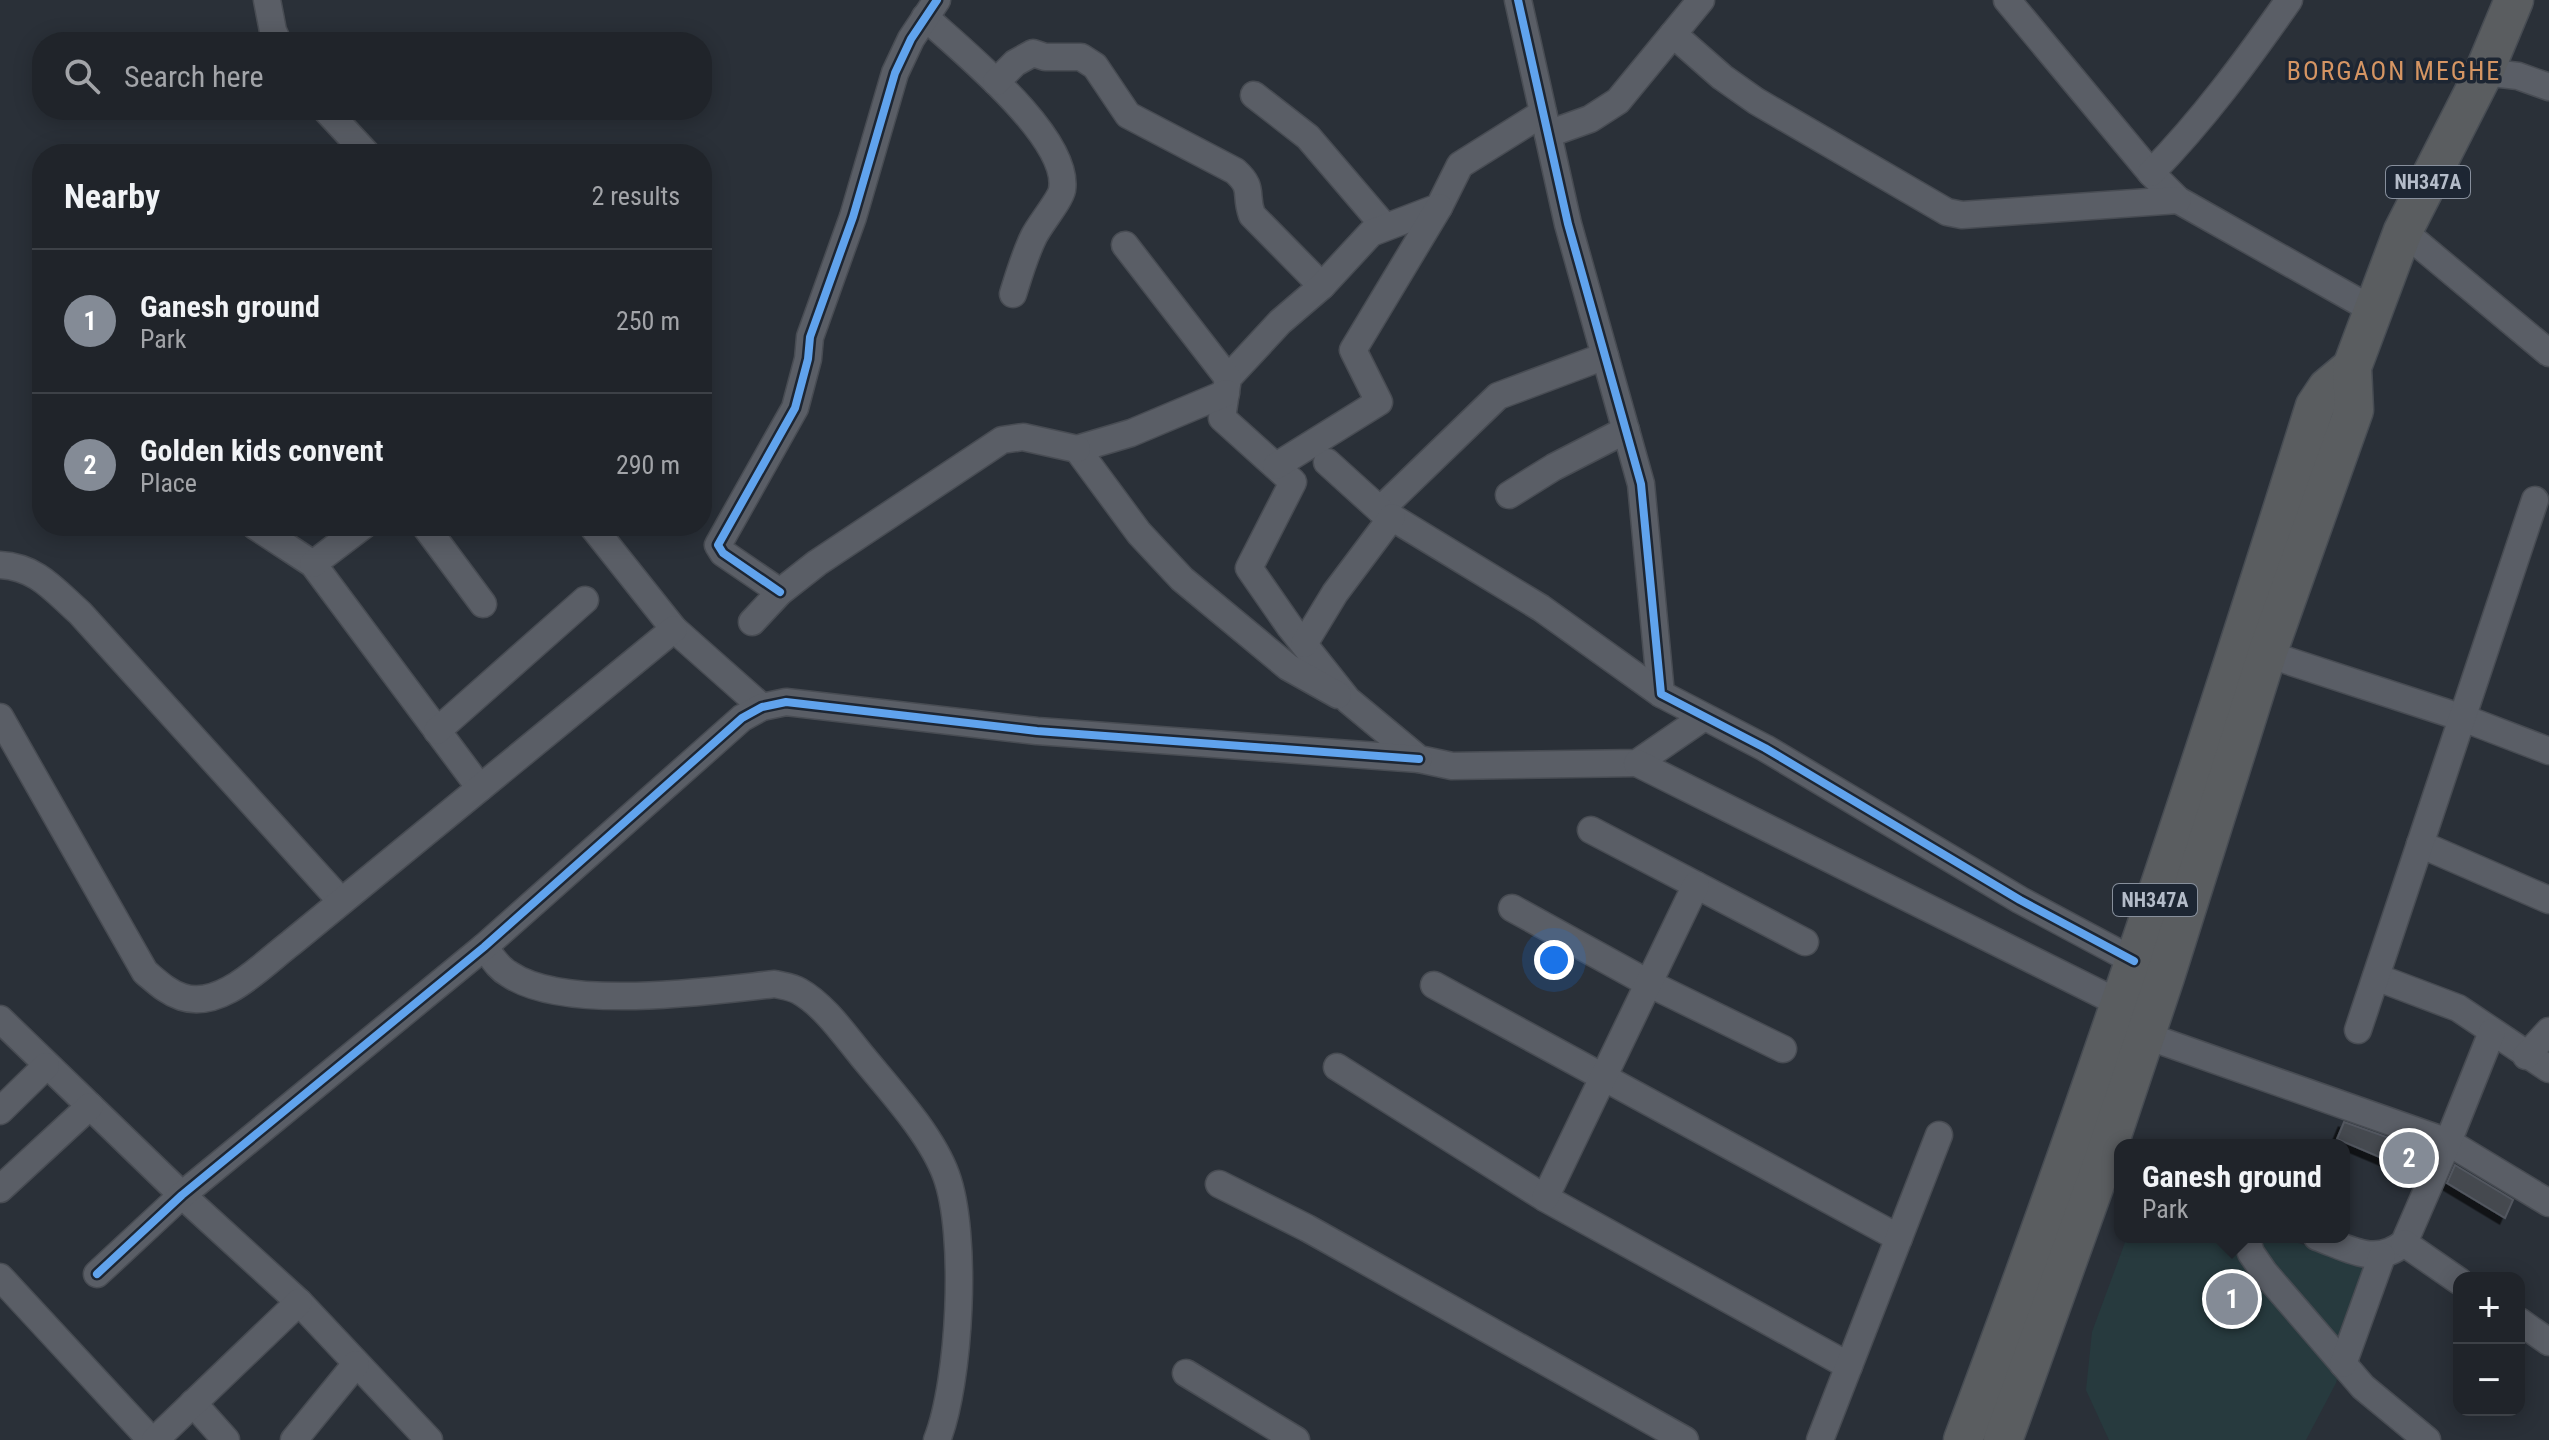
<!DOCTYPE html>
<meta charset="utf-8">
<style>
body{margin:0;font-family:"Roboto Condensed",sans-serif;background:#282c32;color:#f1f3f6}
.controls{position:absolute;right:24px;bottom:24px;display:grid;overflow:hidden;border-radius:16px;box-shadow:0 4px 20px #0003}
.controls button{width:72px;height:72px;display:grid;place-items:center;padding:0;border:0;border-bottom:2px solid #3d4147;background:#20242a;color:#f1f3f6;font:40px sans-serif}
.you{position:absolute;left:1554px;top:960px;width:28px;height:28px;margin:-20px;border:6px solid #fff;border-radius:50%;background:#1a73e8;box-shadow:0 0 0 12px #1a73e833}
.badge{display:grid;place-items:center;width:52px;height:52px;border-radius:50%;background:#848b96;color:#fff;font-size:26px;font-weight:700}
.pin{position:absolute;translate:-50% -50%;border:4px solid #fff;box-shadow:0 2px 8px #0006}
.popup{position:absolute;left:2114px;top:1139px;width:236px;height:104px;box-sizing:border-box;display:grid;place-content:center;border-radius:16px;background:#20242a;filter:drop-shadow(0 2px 6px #0005);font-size:26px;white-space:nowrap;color:#a2a4a8}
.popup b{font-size:30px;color:#f1f3f6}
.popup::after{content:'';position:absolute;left:50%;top:100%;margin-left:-16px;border:16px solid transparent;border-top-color:#20242a}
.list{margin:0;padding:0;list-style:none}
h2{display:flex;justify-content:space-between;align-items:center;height:104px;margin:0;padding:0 32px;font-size:34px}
h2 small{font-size:26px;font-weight:400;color:#a2a4a8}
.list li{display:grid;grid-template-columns:52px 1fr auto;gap:24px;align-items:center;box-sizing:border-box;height:144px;padding:0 32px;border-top:2px solid #3d4147}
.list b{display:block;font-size:30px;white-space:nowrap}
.list p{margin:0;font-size:26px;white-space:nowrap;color:#a2a4a8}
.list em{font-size:26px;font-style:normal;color:#a2a4a8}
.icon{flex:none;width:44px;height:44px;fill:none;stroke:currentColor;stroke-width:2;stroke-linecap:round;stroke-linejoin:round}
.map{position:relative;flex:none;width:2549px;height:1440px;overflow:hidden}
.search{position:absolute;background:#20242a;box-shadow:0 4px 20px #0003;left:32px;top:32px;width:680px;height:88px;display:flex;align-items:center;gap:20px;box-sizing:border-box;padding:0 28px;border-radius:32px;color:#a2a4a8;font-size:30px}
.panel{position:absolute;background:#20242a;box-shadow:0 4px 20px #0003;left:32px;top:144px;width:680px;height:392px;border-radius:32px}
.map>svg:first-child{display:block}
.green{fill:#273a3e}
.building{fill:#444950;stroke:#52575f;stroke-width:2;filter:url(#shadow)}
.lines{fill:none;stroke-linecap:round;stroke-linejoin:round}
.minor-casing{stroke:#484c53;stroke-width:29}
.highway-casing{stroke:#474c53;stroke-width:41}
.minor{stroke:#5a5e66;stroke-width:26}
.highway{stroke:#5a5d60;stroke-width:38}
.cycleway-casing{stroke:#1d2633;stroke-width:13}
.cycleway{stroke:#60a3ed;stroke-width:8}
.labels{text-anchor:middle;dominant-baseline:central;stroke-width:7;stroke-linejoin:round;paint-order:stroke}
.shield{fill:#1d2633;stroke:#878f9c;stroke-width:2}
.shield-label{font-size:20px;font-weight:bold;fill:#b4bcc9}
.quarter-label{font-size:26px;letter-spacing:2px;fill:#d59563;stroke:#1d2633}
</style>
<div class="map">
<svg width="2549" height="1440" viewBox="0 0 2549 1440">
<defs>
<filter id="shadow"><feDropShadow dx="-5.5" dy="5.5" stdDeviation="0" flood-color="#0009"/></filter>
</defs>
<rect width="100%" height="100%" fill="#2a3038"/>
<!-- green -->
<path class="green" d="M2127,1237H2279L2369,1265L2336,1383L2306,1440H2109L2086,1390L2092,1332Z"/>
<!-- building -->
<g class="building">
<path d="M2344,1122L2426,1151L2417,1173L2337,1139Z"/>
<path d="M2455,1165L2513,1200L2505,1218L2447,1183Z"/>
</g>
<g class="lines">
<defs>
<g id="minor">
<path d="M267,0L273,31L278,42"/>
<path d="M1518,0L1568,224L1641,484L1661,694L1765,748L2020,900L2134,961"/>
<path d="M2007,0L2151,173L2178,200L2373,310"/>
<path d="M925,17C961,50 1071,138 1062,190C1060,200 1040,224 1034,236C1025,254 1019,275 1013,294"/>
<path d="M1673,34L1722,77L1756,101L1947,212L1962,215L2178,200"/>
<path d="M2484,72L2518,76L2549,87"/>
<path d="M996,82L1015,63L1033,53L1045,57H1081L1095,66L1128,115L1235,171C1255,189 1244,193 1252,215L1322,286"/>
<path d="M1254,95L1308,137L1385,227"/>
<path d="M326,110L367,154"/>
<path d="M1543,113L1460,165L1439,207L1371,233L1322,286L1280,322L1228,378L1222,418L1293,482L1249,568L1290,627L1348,700L1419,759L1452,766L1637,763L1704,717"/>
<path d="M1548,134L1590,119L1618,101L1701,0"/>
<path d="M2151,173C2203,120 2247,60 2289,0"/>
<path d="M2403,231L2549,353"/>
<path d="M1125,245L1228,378"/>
<path d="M1605,356L1498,396L1380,510L1541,608L1661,694"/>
<path d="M1226,393L1131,433L1077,449L1139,533L1182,579L1288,667L1338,695"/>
<path d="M1327,462L1380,510"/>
<path d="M1276,466L1379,402L1353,350L1439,207"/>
<path d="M1509,495L1554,467L1626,430"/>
<path d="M255,526L313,564L480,788"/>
<path d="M425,526L483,604"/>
<path d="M592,526L674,629L762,707"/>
<path d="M313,564L363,526"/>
<path d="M0,565C37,567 54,590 80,613L341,901"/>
<path d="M780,592L723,553L718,545L795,408L808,359L810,337L853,217L895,73L911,39L937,0"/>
<path d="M752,622L780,592L817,563L1002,440L1023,437L1077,449"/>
<path d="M1304,644L1335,593L1392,517"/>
<path d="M2267,654L2463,718L2549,751"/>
<path d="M0,717L145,972C157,982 167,992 182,997C221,1010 262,965 291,943L674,629"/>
<path d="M437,731L585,600"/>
<path d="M1637,763L2133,1010"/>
<path d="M1591,830L1805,942"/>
<path d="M2420,844L2549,900"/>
<path d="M1512,908L1648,983L1783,1049"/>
<path d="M484,947C492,957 498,968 509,974C565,1012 709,991 775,984C783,986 792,987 799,991C824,1005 844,1034 862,1056C890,1090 931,1134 946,1175C968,1234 960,1382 937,1440"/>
<path d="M2376,977L2458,1008L2549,1069"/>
<path d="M1434,985L1899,1238"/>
<path d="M0,1019L182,1195L299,1302L429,1440"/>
<path d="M2358,1030L2535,500"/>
<path d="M2144,1035L2448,1142L2549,1203"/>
<path d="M2526,1056L2549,1031"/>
<path d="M1337,1067L1545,1198L1849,1366"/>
<path d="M0,1111L46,1066"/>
<path d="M1219,1184L1307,1228L1685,1440"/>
<path d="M0,1189L90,1106"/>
<path d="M1545,1198L1696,885"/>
<path d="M2246,1237L2251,1253L2264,1272L2363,1387L2427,1440"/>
<path d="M2317,1237C2348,1248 2375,1267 2404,1243L2448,1142L2492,1032"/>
<path d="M2404,1243L2459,1281"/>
<path d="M97,1274L182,1195L484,947L742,718L762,707L786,702L1037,731L1419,759"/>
<path d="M0,1277L151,1440"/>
<path d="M2519,1321L2549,1342"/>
<path d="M2343,1364L2382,1256"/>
<path d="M1186,1373L1296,1440"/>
<path d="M193,1403L226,1440"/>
<path d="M155,1440L299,1302"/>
<path d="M294,1440L356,1364"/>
<path d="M1820,1440L1939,1135"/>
</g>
<g id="highway">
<path d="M1963,1440C2092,1099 2206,753 2315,406L2327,388L2352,367"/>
<path d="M2003,1440L2103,1162L2165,977L2267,654L2354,410L2352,367L2403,231L2484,72L2514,0"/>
</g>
</defs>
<!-- minor casing -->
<use href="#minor" class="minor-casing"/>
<!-- highway casing -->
<use href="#highway" class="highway-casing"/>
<!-- minor -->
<use href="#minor" class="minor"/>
<!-- highway -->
<use href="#highway" class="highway"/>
<defs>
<g id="cycleway">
<path d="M1518,0L1568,224L1641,484L1661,694L1765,748L2020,900L2134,961"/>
<path d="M780,592L723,553L718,545L795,408L808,359L810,337L853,217L895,73L911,39L937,0"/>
<path d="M97,1274L182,1195L484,947L742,718L762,707L786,702L1037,731L1419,759"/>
</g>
</defs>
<!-- cycleway casing -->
<use href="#cycleway" class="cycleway-casing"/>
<!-- cycleway -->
<use href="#cycleway" class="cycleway"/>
</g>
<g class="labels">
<!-- shield labels -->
<g class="shield">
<rect x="2386" y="166" width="84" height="32" rx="6"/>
<rect x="2113" y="884" width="84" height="32" rx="6"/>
</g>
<g class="shield-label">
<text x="2428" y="182">NH347A</text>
<text x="2155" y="900">NH347A</text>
</g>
<!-- quarter labels -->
<g class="quarter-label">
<text x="2394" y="71">BORGAON MEGHE</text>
</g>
</g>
</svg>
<div class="controls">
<button>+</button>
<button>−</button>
</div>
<div class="you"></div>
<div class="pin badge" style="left:2232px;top:1299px">1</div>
<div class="popup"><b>Ganesh ground</b>Park</div>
<div class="pin badge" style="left:2409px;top:1158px">2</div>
<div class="search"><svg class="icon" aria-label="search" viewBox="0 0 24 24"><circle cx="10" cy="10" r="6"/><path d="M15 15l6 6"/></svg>Search here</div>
<section class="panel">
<h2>Nearby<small>2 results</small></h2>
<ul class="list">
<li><span class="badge">1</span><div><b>Ganesh ground</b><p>Park</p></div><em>250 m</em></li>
<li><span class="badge">2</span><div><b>Golden kids convent</b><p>Place</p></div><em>290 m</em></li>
</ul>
</section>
</div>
